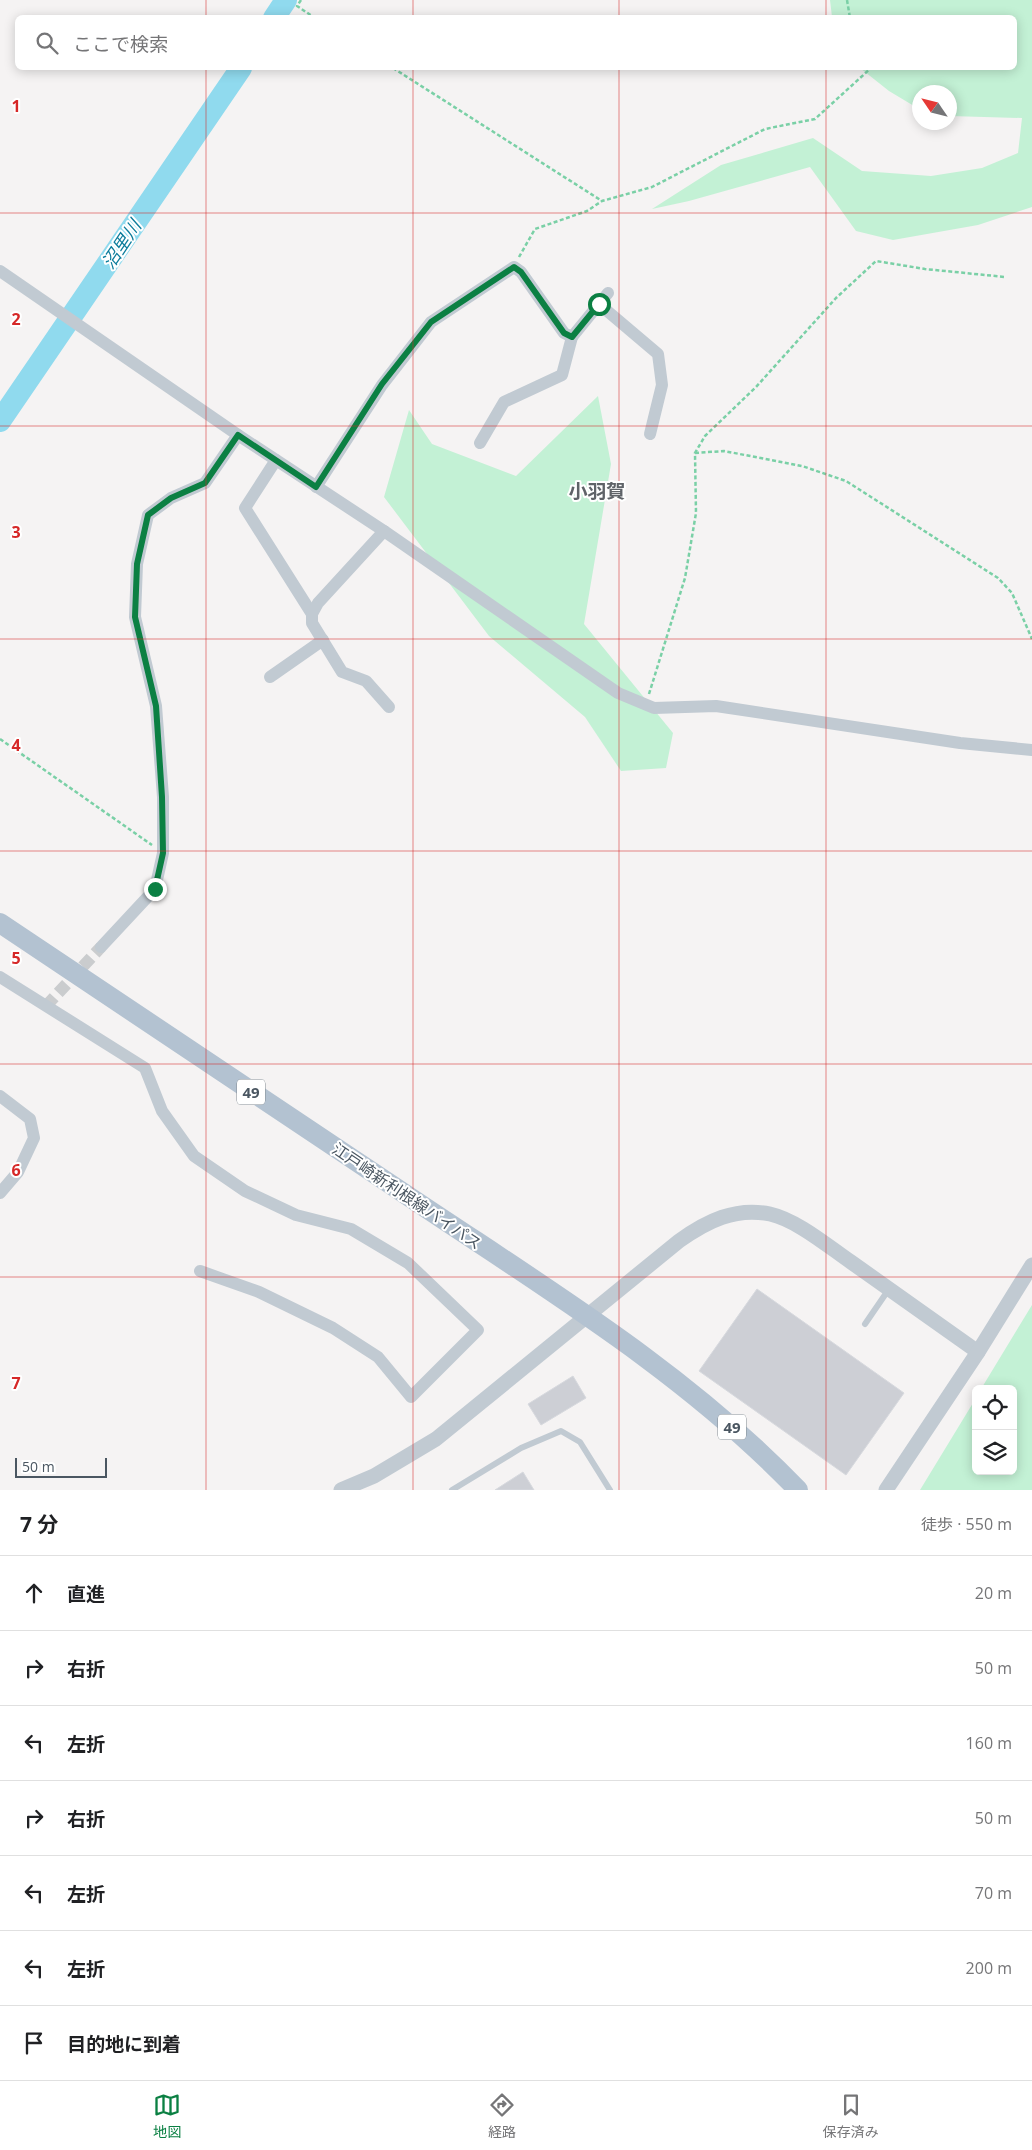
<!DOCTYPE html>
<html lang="ja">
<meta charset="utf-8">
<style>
body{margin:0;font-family:"Open Sans","Noto Sans JP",sans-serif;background:#f6f6f6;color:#202124}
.controls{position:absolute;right:15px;bottom:15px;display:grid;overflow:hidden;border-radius:8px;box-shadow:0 2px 12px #0003}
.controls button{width:45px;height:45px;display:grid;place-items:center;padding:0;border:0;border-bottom:1px solid #e0e0e0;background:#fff;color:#202124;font:25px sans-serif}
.compass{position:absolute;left:912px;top:85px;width:45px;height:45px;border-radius:50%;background:#fff;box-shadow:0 2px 12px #0003;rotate:305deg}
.scale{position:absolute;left:15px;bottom:12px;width:92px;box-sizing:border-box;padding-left:5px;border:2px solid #4a5661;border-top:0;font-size:14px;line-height:18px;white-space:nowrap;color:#4a5661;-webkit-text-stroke:4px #fff;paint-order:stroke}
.stop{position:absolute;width:15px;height:15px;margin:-11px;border:4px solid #0b8043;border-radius:50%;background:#fff}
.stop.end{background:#0b8043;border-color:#fff;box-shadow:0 1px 5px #0008}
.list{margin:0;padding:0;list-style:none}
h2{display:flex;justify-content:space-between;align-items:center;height:65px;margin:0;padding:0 20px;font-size:21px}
h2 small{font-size:16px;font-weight:400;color:#757577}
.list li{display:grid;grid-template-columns:32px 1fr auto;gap:15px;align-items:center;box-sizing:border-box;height:75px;padding:0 20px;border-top:1px solid #e0e0e0}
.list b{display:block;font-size:19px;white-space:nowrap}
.list em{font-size:16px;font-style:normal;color:#757577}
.icon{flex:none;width:28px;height:28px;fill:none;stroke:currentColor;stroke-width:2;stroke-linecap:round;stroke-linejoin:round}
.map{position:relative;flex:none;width:1032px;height:1490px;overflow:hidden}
.search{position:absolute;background:#fff;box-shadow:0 2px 12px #0003;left:15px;right:15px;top:15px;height:55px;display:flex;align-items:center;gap:12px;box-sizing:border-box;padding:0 18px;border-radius:8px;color:#757577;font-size:19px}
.sheet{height:590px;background:#fff}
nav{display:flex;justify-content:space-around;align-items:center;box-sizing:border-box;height:70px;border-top:1px solid #e0e0e0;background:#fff;font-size:14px;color:#757577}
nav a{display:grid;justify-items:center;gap:2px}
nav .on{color:#0b8043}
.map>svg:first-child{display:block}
.green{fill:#c3f1d5}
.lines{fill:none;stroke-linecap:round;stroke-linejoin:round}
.river{stroke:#90daee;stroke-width:22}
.building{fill:#cdcfd5;stroke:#d7d9de}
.minor-tunnel{stroke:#caccce;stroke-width:12;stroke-dasharray:12 6;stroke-linecap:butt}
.path{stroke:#7ad0a6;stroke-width:2.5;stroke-dasharray:4 2.5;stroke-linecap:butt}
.service{stroke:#c1cad2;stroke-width:6}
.minor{stroke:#c1cad2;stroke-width:12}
.tertiary{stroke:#c1cad2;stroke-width:15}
.primary{stroke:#b3c2d1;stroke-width:20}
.route{stroke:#0b8043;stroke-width:6}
.grid{fill:none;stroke:#d62828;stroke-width:1;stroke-opacity:0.55}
.labels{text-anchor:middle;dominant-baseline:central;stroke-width:4;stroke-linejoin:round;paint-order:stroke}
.shield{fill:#fff;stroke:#808990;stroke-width:1}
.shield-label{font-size:15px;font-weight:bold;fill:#4a5661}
.street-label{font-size:16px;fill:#4a5661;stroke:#fff}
.water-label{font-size:18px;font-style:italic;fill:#0c7c9b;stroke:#fff}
.quarter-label{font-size:19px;font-weight:bold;fill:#5f6368;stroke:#fff}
.grid-label{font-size:16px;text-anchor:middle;font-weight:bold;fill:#d62828;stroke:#fff;stroke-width:4;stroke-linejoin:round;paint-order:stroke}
</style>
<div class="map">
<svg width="1032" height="1490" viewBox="0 0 1032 1490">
<rect width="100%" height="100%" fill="#f5f3f3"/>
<!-- green -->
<g class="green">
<path d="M830,0H1032V207L978,225L893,240L856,231L810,167L689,201L652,209L721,165L813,138L862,171L931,176L982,168L1018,153L1022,118L950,116V92H920L919,109L889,91L860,68H1014V18L832,17Z"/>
<path d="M598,396L611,464L584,624L673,733L666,768L621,771L585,717L489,636L384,497L409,410L432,444L516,476Z"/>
<path d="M1032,1305V1490H920L976,1398V1471H1013V1389H981Z"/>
</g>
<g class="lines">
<!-- river -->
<g class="river">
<path d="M274,18L286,0"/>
<path d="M0,421L241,68"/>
</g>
</g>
<!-- building -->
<g class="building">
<path d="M757,1289L904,1393L846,1475L699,1371Z"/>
<path d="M573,1376L586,1398L541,1425L528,1404Z"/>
<path d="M523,1472L534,1490H495Z"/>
</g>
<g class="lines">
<!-- minor-tunnel -->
<path class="minor-tunnel" d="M46,1006L101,947"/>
<!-- path -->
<g class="path">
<path d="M301,0L297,6L315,18"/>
<path d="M847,0L850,18"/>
<path d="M393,68L602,201"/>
<path d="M519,257L535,229L587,211L602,201L652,187L765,129L815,119L871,68"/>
<path d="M695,453L724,451L802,466L846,481L998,578L1012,593L1032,639"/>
<path d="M649,694L685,578L696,513L695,453L705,436L756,387L836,298L876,261L925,269L1005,277"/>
<path d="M0,739L152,845"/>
</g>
<!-- service -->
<g class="service">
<path d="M865,1324L889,1289"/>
<path d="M452,1490L521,1448L561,1431L580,1442L610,1490"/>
</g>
<!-- minor -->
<g class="minor">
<path d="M0,271L238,435L384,531L618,693L654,708L716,706L960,743L1032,750"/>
<path d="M599,304L658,354L662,385L650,434"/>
<path d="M480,443L504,402L562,375L572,337"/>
<path d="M276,460L245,508L312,614"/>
<path d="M316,487L382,385L431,322L514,267L521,272L564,333L572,337L608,293"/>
<path d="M384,531L318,603L312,614V623L342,672L366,681L389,707"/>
<path d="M270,677L323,640"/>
<path d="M101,947L155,889L163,853V797L156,706L135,617L137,564L148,515L171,498L205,483L238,435"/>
<path d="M0,977L145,1068L162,1111L194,1156L245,1191L296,1215L351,1229L408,1263L478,1330L411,1397L378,1357L333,1328L259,1292L200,1271"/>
<path d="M0,1096L30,1119L34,1138L18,1172L0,1193"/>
</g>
<!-- tertiary -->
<g class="tertiary">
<path d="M341,1490L374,1476L436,1439L679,1241C707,1221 735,1207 770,1214C797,1220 829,1247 851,1262C894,1292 936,1322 978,1352"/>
<path d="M886,1490L978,1352L1032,1265"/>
</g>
<!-- primary -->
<path class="primary" d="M0,923C142,1018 284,1113 426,1208C555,1294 690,1377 798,1490"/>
</g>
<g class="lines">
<!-- route -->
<path class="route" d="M155,889L163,853L162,797L156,706L135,617L137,564L148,515L171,498L205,483L238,435L316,487L382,384L431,322L514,267L521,272L564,333L572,337L599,304"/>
</g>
<!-- grid -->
<path class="grid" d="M206,0V18M413,0V18M619,0V18M826,0V18M206,68V1490M413,68V1490M619,68V1490M826,68V1490M0,213H1032M0,426H1032M0,639H1032M0,851H1032M0,1064H1032M0,1277H1032"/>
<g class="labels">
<!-- shield labels -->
<g class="shield">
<rect x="237" y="1079.5" width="28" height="25" rx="4"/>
<rect x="718" y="1414.5" width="28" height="25" rx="4"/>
</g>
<g class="shield-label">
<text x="251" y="1092">49</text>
<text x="732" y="1427">49</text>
</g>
<!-- street labels -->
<g class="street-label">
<text transform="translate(407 1196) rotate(34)">江戸崎新利根線バイパス</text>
</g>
<!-- water labels -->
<g class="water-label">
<text transform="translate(121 244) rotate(-56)">沼里川</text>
</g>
<!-- quarter labels -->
<g class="quarter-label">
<text x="597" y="491">小羽賀</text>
</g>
</g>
<g class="grid-label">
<text x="16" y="112">1</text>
<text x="16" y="325">2</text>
<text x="16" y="538">3</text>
<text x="16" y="751">4</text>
<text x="16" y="964">5</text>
<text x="16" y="1176">6</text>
<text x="16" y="1389">7</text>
</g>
</svg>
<div class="controls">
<button><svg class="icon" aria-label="locate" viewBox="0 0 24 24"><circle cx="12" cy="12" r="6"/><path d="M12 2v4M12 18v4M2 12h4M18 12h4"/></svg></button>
<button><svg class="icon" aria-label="layers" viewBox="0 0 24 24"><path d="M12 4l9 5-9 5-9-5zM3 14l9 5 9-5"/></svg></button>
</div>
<svg class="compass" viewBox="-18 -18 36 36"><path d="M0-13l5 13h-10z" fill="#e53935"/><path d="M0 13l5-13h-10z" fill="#757577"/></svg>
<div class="scale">50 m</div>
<div class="stop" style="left:599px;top:304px"></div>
<div class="stop end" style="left:155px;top:889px"></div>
<div class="search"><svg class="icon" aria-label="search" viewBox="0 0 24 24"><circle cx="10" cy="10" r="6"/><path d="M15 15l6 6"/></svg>ここで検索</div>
</div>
<section class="sheet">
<h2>7 分<small>徒歩 · 550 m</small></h2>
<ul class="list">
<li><svg class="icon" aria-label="ahead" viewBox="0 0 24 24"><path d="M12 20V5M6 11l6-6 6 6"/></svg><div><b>直進</b></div><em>20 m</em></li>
<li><svg class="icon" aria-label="right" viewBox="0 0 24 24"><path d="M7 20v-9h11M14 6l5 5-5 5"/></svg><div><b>右折</b></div><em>50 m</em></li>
<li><svg class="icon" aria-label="left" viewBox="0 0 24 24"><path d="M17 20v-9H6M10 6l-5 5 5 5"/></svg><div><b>左折</b></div><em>160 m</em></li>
<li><svg class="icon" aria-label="right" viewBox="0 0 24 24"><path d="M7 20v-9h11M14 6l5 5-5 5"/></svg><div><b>右折</b></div><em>50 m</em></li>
<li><svg class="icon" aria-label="left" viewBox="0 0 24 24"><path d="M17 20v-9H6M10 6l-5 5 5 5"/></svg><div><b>左折</b></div><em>70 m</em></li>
<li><svg class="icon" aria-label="left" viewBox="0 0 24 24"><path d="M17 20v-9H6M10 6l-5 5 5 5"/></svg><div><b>左折</b></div><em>200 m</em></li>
<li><svg class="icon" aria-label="arrive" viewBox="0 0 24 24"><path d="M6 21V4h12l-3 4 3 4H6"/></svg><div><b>目的地に到着</b></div></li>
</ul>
</section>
<nav>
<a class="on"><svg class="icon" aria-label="map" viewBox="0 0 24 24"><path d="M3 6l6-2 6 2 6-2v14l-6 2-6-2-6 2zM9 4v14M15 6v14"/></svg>地図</a>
<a><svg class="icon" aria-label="directions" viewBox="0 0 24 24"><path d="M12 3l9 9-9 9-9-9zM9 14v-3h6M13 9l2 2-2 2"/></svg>経路</a>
<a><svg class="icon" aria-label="saved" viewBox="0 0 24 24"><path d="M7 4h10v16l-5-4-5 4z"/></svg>保存済み</a>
</nav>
